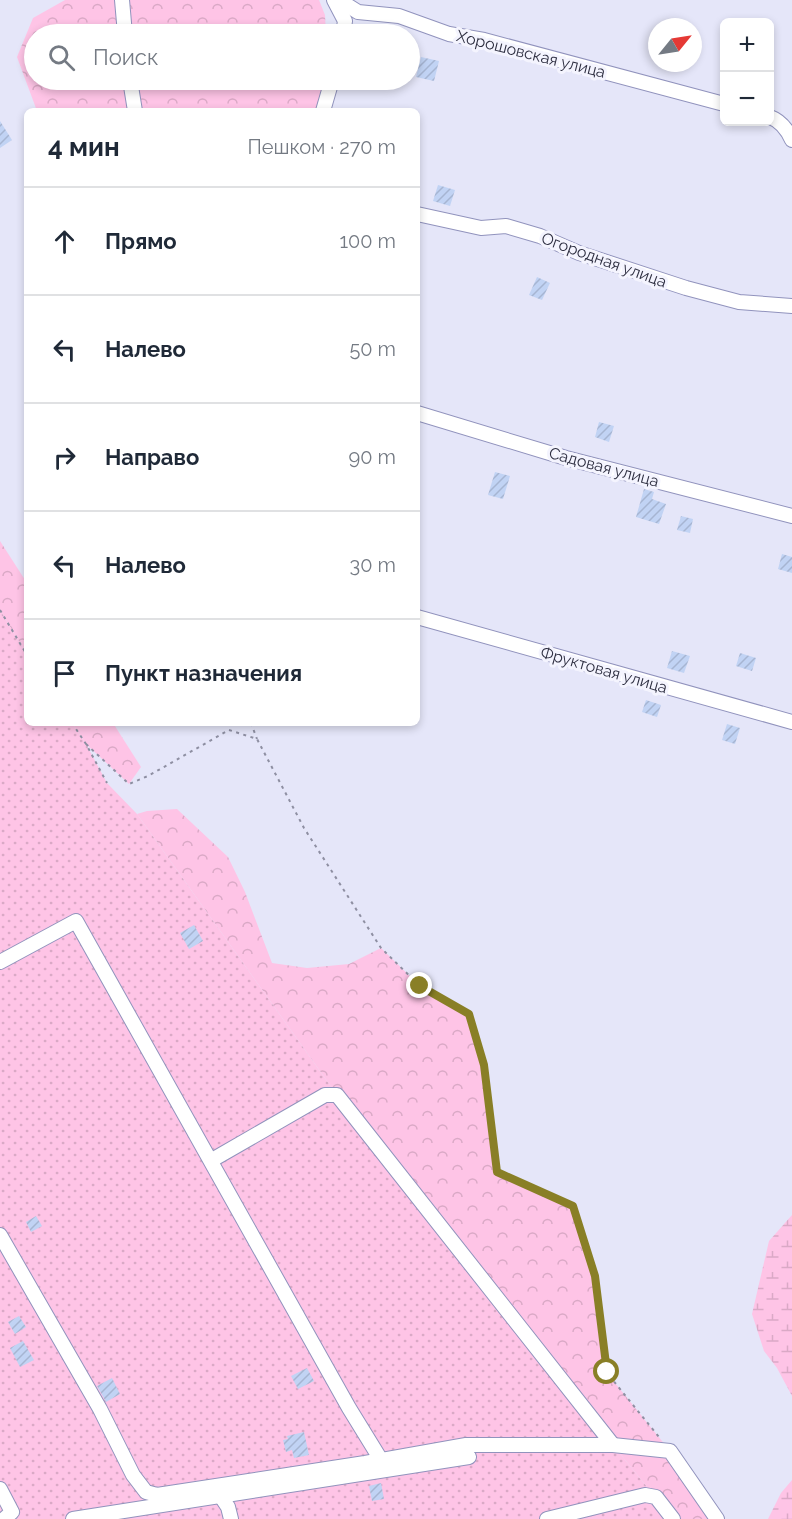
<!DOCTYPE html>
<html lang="ru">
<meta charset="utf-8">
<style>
body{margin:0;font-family:Raleway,sans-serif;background:#f2f2f3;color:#1f2937}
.controls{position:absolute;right:18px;top:18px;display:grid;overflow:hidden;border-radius:9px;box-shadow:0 3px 9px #0003}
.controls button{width:54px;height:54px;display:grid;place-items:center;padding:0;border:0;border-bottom:2px solid #e0e1e3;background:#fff;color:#1f2937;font:30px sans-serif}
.compass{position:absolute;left:648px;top:18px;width:54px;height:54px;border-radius:50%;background:#fff;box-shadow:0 3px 9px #0003;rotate:60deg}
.stop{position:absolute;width:18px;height:18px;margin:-14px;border:4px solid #897f26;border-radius:50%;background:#fff}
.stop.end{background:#897f26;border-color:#fff;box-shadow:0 2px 6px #0008}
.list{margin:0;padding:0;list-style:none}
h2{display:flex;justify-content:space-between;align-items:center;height:78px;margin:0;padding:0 24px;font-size:26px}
h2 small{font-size:20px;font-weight:400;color:#747a83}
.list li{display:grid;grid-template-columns:39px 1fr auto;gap:18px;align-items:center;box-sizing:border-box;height:108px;padding:0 24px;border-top:2px solid #e0e1e3}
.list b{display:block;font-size:22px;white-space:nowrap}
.list em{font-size:20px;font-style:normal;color:#747a83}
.icon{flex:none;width:33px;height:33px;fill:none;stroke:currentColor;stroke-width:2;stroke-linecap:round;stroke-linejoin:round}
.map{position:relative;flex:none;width:792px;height:1519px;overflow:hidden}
.search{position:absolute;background:#fff;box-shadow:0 3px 9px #0003;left:24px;top:24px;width:396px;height:66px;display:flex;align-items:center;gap:15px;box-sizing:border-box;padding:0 21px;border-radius:33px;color:#747a83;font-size:22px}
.panel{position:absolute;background:#fff;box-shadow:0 3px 9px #0003;left:24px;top:108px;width:396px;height:618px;border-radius:9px}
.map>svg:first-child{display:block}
.forest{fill:url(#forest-crowns)}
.wetland{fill:url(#wetland-marsh)}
.garden{fill:url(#garden-dots)}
.building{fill:url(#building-hatch)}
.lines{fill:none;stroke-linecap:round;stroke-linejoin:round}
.minor-casing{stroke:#9193bd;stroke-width:16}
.path{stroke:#8e8fa2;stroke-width:2;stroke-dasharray:3 4.5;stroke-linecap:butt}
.minor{stroke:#fff;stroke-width:14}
.route{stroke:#897f26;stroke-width:8}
.labels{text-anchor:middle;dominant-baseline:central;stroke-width:6;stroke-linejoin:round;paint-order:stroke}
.street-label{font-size:16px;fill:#2d2e40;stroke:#f4f4fe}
</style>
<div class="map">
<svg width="792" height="1519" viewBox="0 0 792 1519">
<defs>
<pattern id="forest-crowns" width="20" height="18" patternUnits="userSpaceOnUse" patternTransform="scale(1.5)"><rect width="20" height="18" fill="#fec4e6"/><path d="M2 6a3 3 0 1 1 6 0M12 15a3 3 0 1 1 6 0" fill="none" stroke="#daa9c6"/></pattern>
<pattern id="wetland-marsh" width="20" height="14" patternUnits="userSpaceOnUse" patternTransform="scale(1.5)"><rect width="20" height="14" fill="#fec4e6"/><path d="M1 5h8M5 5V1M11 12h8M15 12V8" fill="none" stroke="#daa9c6"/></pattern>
<pattern id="garden-dots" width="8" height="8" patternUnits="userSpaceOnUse" patternTransform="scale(1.5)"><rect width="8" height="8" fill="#fec4e6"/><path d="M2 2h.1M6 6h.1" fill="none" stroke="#daa9c6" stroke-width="1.8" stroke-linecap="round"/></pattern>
<pattern id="building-hatch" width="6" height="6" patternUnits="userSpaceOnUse" patternTransform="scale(1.5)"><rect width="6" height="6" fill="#c1d3f4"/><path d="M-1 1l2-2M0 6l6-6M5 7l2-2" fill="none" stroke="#a6b5d2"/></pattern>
</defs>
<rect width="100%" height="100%" fill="#e5e6f9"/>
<!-- forest -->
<g class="forest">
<path d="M65,0H319L325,15L326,34H34V80H329L324,111H37L17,57L33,18Z"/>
<path d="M0,541L27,583V655L0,610Z"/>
<path d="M72,723H113L141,767L129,784L86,744Z"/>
<path d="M177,809L228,857L245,892L272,963L307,968L349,964L381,948L420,986L469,1014L484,1065L497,1172L573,1206L595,1276L607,1373L670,1451L717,1519H673L613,1445L337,1095L137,814L147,811Z"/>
</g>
<!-- wetland -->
<g class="wetland">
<path d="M792,1215V1396L777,1368L764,1351L752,1314L769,1241Z"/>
<path d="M792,1480V1519H768L781,1493Z"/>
</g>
<!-- garden -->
<path class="garden" d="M0,610L27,655V723H72L86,744L107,783L137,814L337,1095L613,1445L673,1519H0Z"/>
<!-- building -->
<g class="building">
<path d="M421,57L439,61L434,81L416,77Z"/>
<path d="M0,121L12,140L0,148Z"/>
<path d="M438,185L455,190L450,206L433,201Z"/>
<path d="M537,277L550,283L542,300L529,295Z"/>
<path d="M599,422L614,426L609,442L595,437Z"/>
<path d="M495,472L510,476L503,499L488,495Z"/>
<path d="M644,489L654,492L652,499L666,504L659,524L636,517Z"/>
<path d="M681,516L693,519L690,533L677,530Z"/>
<path d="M782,554L792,557V573L778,569Z"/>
<path d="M672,651L690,656L684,673L667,668Z"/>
<path d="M740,653L756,658L752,671L736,666Z"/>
<path d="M646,700L661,705L657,717L642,712Z"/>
<path d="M727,724L740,728L735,744L722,740Z"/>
<path d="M194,925L203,941L189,949L180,933Z"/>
<path d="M36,1216L42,1226L31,1232L26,1222Z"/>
<path d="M19,1316L26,1327L15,1334L8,1322Z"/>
<path d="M23,1341L34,1360L20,1367L10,1348Z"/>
<path d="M307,1368L314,1381L298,1389L291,1376Z"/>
<path d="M112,1378L120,1394L106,1402L97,1386Z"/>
<path d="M304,1432L309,1455L294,1458L292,1450L286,1452L283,1440L288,1439L287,1436Z"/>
<path d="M381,1483L384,1499L372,1501L369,1486Z"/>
</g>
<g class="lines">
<defs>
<g id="minor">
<path d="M122,0L125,34"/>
<path d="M334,0L345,21L343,34"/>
<path d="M339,0L358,12L399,16L449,34L484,40L724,104"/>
<path d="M130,80L135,111"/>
<path d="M323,111L332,80"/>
<path d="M770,117C781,121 787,129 792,140"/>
<path d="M417,214L481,228L506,226L540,236L579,253L686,288L739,302L792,306"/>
<path d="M417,413L566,458L792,516"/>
<path d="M417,617L792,722"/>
<path d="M0,962L76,921L349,1408L381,1460"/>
<path d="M212,1160L325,1095H337L613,1445"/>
<path d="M0,1235L100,1409L133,1475L146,1492L157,1495L365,1463L466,1445H613L670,1451L717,1519"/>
<path d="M0,1489L12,1512L4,1519"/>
<path d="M220,1495L228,1507L231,1519"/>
<path d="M73,1519L469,1457"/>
<path d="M547,1519L645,1495L656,1497L673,1519"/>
</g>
</defs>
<!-- minor casing -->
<use href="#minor" class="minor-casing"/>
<!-- path -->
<g class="path">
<path d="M0,610L27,655"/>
<path d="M72,723L86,744L107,783"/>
<path d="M251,723L257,739"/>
<path d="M86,744L129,784L148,776L229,730L257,739L304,828L381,948L420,986L469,1014L484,1065L497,1172L573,1206L595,1276L607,1373L659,1437"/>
</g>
<!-- minor -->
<use href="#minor" class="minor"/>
</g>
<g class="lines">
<!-- route -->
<path class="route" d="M420,986L469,1014L484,1065L497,1172L573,1206L595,1276L607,1372"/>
</g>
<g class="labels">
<!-- street labels -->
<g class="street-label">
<text transform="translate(531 54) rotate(14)">Хорошовская улица</text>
<text transform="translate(604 260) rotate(20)">Огородная улица</text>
<text transform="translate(604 467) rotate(15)">Садовая улица</text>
<text transform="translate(604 670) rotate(16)">Фруктовая улица</text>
</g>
</g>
</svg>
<div class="controls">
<button>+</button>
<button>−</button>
</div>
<svg class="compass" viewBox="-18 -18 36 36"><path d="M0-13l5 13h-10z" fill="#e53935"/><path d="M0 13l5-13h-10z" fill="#747a83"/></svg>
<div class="stop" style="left:607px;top:1372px"></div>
<div class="stop end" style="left:420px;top:986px"></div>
<div class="search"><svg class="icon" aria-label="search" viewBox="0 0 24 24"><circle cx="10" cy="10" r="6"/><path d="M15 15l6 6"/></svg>Поиск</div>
<section class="panel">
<h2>4 мин<small>Пешком · 270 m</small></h2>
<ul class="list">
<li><svg class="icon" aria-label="ahead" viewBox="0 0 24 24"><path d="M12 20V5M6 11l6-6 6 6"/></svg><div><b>Прямо</b></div><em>100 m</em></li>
<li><svg class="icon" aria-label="left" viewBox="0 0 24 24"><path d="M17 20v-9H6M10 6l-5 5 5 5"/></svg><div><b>Налево</b></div><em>50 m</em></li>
<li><svg class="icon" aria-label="right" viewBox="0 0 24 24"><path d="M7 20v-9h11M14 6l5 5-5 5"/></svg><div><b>Направо</b></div><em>90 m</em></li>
<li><svg class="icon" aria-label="left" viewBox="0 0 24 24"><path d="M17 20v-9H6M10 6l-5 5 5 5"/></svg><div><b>Налево</b></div><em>30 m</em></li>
<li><svg class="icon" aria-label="arrive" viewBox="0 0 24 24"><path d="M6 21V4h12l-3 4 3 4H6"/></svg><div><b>Пункт назначения</b></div></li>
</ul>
</section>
</div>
